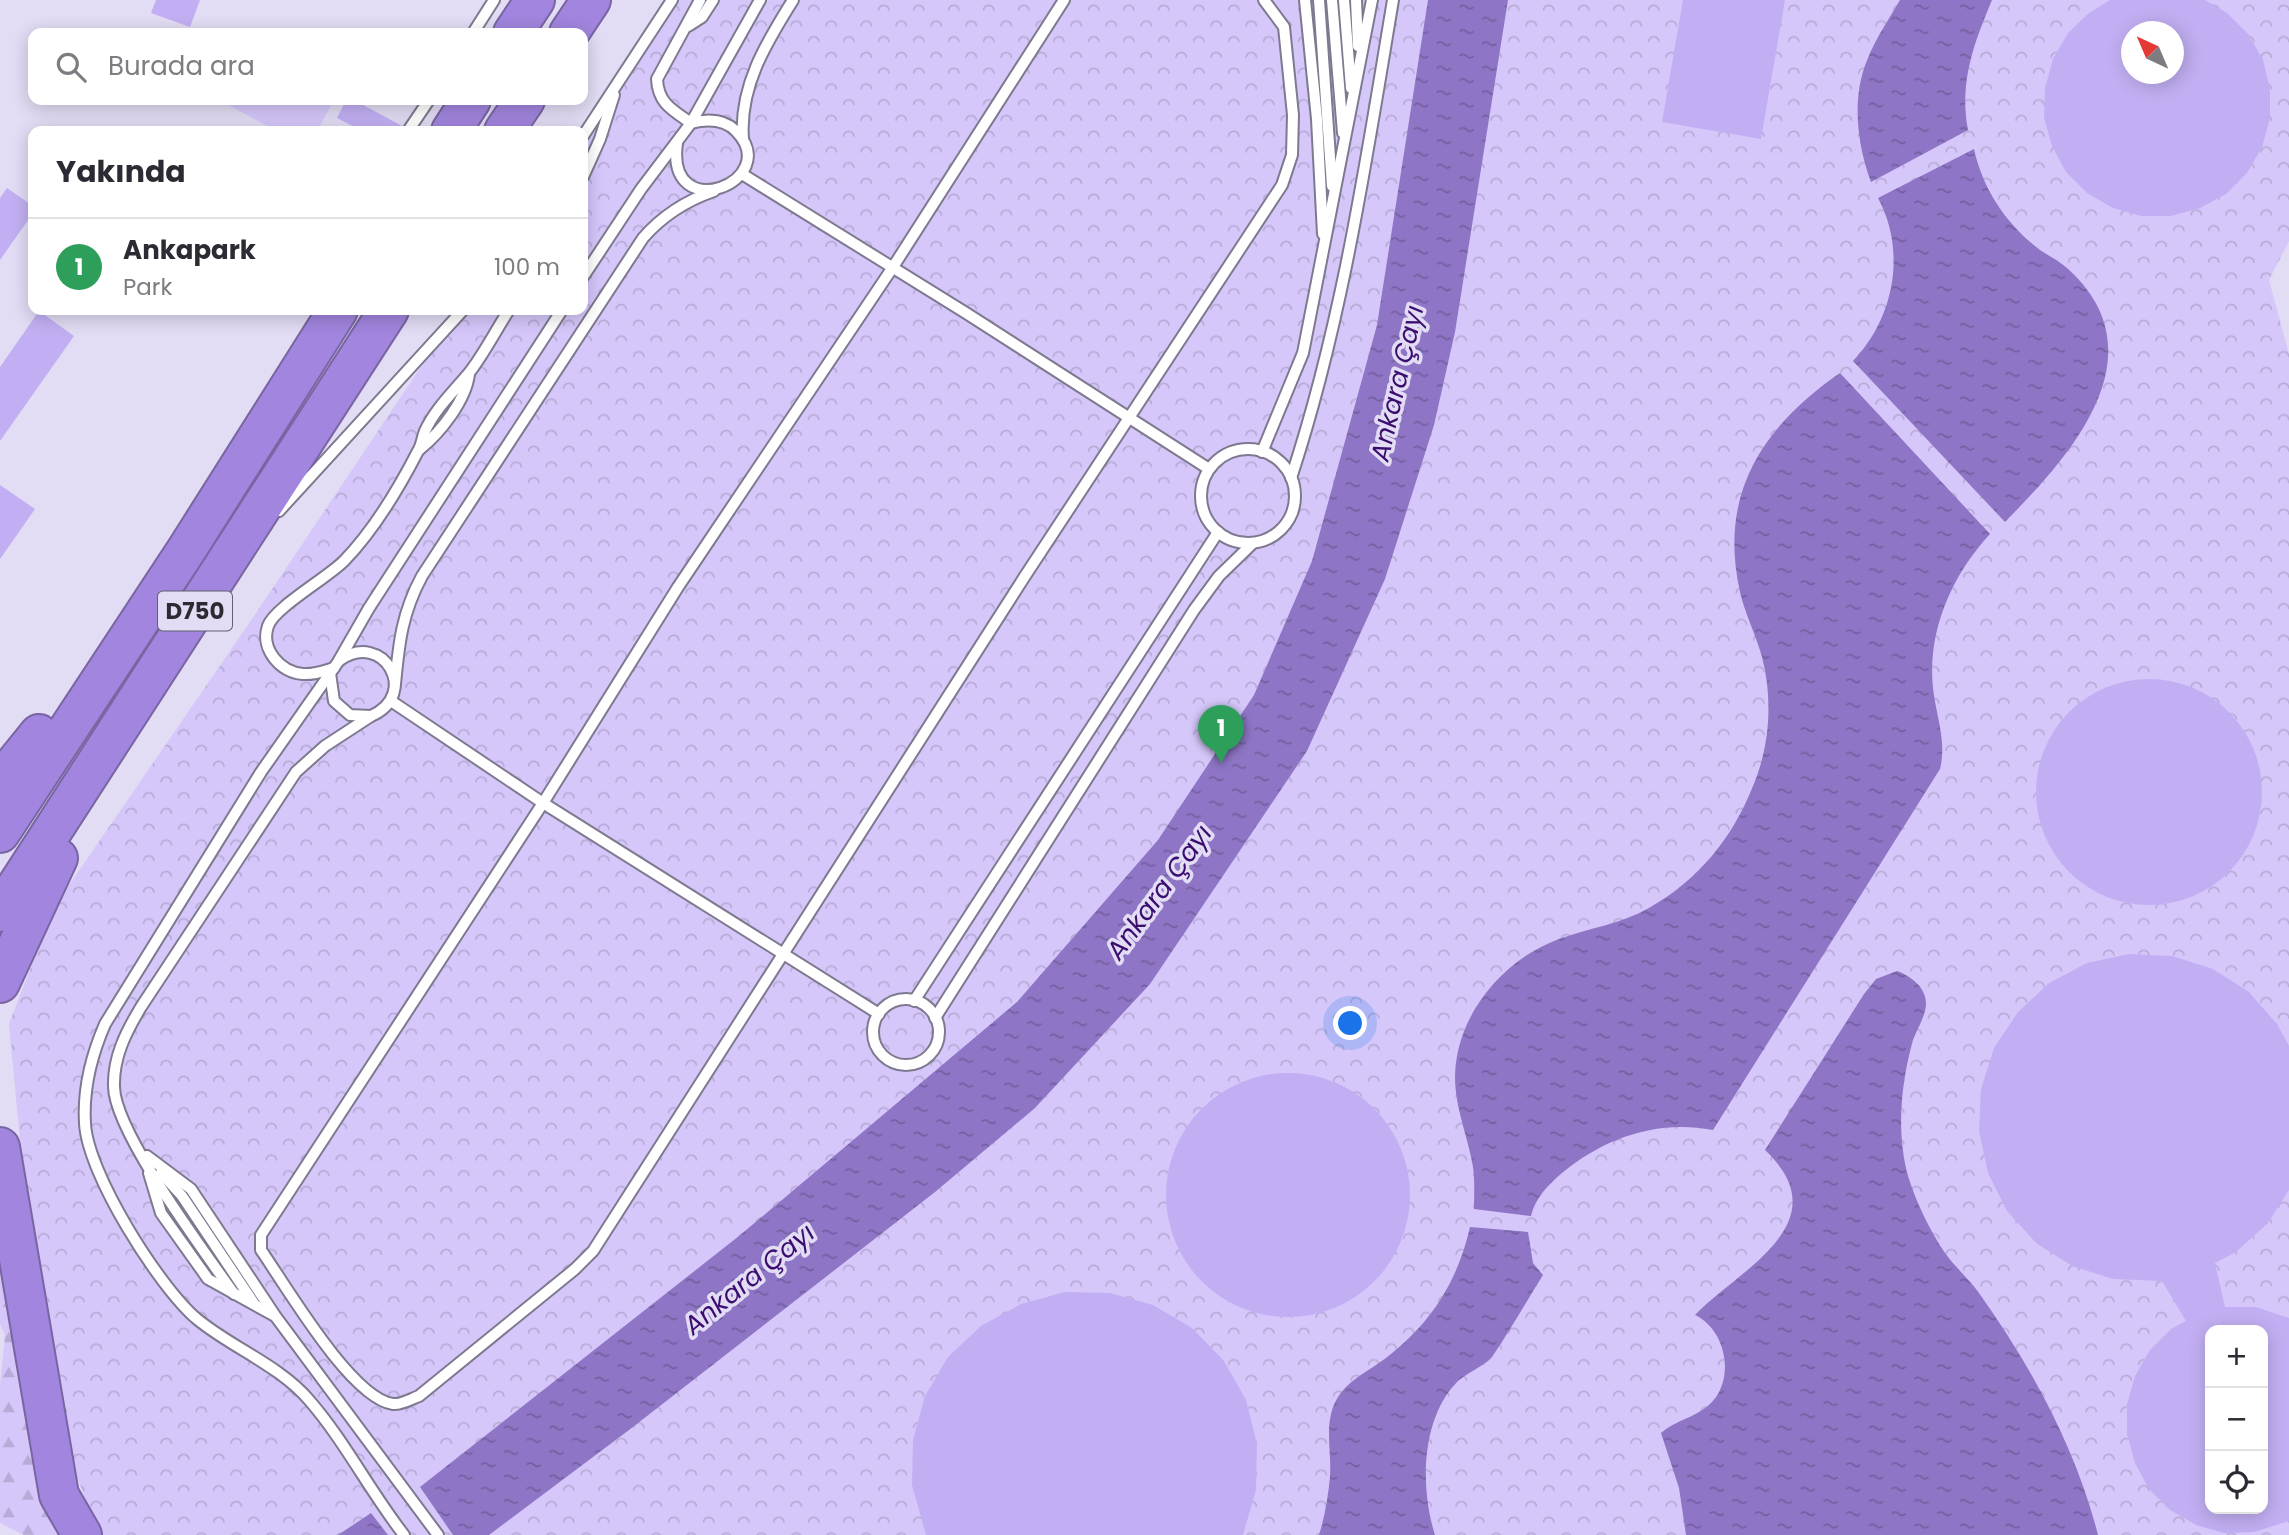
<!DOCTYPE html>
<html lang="tr">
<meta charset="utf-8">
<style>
body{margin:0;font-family:Poppins,sans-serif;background:#f7f7f7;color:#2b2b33}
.controls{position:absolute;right:21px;bottom:21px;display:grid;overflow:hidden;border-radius:14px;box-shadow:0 4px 18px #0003}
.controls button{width:63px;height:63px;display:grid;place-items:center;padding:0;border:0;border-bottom:2px solid #e1e1e2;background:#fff;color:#2b2b33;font:35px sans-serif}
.compass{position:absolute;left:2121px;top:21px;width:63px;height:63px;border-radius:50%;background:#fff;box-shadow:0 4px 18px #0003;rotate:316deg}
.you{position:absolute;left:1351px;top:1024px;width:24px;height:24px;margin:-18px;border:5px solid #fff;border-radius:50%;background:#1a73e8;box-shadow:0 0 0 10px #1a73e833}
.badge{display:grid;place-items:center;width:46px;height:46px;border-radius:50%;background:#2563eb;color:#fff;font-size:23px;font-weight:700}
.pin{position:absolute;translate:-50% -58px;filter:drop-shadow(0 2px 4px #0008)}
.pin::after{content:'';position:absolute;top:37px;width:24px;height:21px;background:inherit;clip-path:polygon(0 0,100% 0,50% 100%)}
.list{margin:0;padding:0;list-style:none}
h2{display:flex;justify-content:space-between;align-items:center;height:91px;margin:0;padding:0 28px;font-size:30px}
h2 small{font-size:23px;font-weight:400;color:#7c7c81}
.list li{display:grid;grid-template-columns:46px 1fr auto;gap:21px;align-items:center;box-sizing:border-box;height:98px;padding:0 28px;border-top:2px solid #e1e1e2}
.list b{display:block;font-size:26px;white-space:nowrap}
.list p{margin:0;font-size:23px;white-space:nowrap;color:#7c7c81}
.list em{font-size:23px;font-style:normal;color:#7c7c81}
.icon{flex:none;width:38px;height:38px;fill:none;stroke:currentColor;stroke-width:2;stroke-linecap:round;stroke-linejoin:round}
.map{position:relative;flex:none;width:2289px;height:1535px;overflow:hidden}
.search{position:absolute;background:#fff;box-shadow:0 4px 18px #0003;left:28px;top:28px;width:560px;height:77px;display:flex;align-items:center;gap:18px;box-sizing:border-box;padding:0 24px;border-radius:14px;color:#7c7c81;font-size:26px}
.panel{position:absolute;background:#fff;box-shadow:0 4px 18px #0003;left:28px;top:126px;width:560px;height:189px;border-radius:14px}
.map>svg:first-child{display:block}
.forest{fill:url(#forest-firs)}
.park{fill:url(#park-crowns);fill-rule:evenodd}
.garden{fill:#d5c7fa}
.water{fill:url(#water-ripples)}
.building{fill:#c2aff3;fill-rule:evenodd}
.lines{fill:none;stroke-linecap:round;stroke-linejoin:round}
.lane-casing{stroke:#7f798f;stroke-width:14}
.highway-casing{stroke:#7865a2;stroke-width:42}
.lane{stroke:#fff;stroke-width:10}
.highway{stroke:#a185de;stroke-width:38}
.labels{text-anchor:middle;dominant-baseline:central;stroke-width:7;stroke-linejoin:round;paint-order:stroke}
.shield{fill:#e2dcf4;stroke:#635f6d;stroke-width:2}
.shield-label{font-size:23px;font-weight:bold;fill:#2d2a33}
.water-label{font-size:26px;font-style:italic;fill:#3a0d6f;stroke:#e2dcf4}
</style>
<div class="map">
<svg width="2289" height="1535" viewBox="0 0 2289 1535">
<defs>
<pattern id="forest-firs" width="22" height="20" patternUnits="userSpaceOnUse" patternTransform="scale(1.75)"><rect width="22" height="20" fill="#d5c7fa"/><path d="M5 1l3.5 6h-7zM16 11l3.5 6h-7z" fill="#b7abd7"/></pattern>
<pattern id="park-crowns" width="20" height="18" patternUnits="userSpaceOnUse" patternTransform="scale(1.75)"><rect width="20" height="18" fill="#d5c7fa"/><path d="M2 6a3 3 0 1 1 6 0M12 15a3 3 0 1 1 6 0" fill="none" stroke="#b7abd7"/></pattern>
<pattern id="water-ripples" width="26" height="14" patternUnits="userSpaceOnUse" patternTransform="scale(1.75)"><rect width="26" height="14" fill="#8e75c5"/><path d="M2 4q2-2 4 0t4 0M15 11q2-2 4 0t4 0" fill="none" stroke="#7460a1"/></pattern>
</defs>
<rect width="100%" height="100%" fill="#e2dcf4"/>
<!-- forest -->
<path class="forest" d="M0,1254L31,1453L52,1524L58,1535H24L0,1523V1386L5,1335L0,1324Z"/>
<!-- park -->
<path class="park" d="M665,0H2289V241L2269,280L2289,354V1535H99L58,1427L24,1182L9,1024L54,907L252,619L459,310H583V131H578ZM2132,32H2174V74H2132ZM2210,1330H2263V1509H2210Z"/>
<!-- garden -->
<path class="garden" d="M224,100H334L317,131H276L223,102Z"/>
<!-- water -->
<g class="water">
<path d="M1428,0H1508L1455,332L1434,425L1385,579L1307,751L1150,984L1035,1108L935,1192L629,1430L489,1535H453L420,1487L739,1236L1017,1002L1158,840L1254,695L1312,561L1377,325Z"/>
<path d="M1900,0H1992C1974,43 1959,82 1968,130L1871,182C1857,144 1851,96 1868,58C1876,38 1889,19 1900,0Z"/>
<path d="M1974,149C1983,190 2007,225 2040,250C2049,256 2059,261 2067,268C2163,354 2070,456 2005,522L1853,361C1894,318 1907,252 1878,198Z"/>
<path d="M1840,373L1990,534C1952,575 1927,631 1933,688C1936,716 1947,741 1940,769L1713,1130C1658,1119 1604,1138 1562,1173C1548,1185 1535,1198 1531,1216L1474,1209C1474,1195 1475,1180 1473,1167C1467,1131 1451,1100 1456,1063C1463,1007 1507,958 1559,939C1589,928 1621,924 1649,908C1698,880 1732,839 1753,786C1770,746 1773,699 1762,657C1756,635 1745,614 1740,592C1718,494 1762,427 1840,373Z"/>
<path d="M1897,971C1911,976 1927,988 1926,1005C1925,1017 1917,1029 1913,1040C1901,1083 1896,1132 1908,1176C1916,1202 1930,1231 1945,1253C1955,1267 1969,1279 1979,1293C2031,1366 2076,1448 2098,1535H1686L1679,1488L1661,1433C1676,1420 1694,1418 1709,1405C1736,1381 1727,1330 1695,1315C1738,1270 1842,1223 1765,1150L1864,994L1876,979Z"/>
<path d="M1470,1227L1528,1232L1533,1263L1543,1275C1526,1302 1510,1331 1492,1357C1486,1365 1466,1373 1457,1382C1421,1419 1420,1488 1435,1535H1319C1325,1516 1328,1497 1330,1477C1332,1449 1322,1419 1340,1394C1352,1378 1370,1370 1386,1358C1431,1323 1457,1283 1470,1227Z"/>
<path d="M371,1513L388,1535H338Z"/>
</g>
<!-- building -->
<g class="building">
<path d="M156,0H200L190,27L151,13Z"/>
<path d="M1683,0H1785L1761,139L1662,122Z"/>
<path d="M2110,0H2205L2227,13L2248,34L2263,60L2270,89V118L2262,147L2247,173L2226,194L2200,208L2171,216H2141L2113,208L2087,193L2066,172L2052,146L2044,118L2045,88L2053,59L2068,33L2089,13ZM2132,32H2174V74H2132Z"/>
<path d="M346,100H354L402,126L400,131H362L337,118Z"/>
<path d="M7,188L33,206V213L0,260V198Z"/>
<path d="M39,311L74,336L0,441V367Z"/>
<path d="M0,485L35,509L0,559Z"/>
<circle cx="2149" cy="792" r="113"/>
<path d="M2129,954L2172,956L2213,969L2249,992L2277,1024L2289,1046V1190L2268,1223L2236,1252L2215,1263L2225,1307H2256L2289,1318V1521L2254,1532L2224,1533L2196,1525L2170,1510L2149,1489L2135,1463L2127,1434V1404L2135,1376L2150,1350L2171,1329L2186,1321L2162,1281L2113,1279L2072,1266L2036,1243L2007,1211L1988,1173L1979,1131L1981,1089L1994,1048L2018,1012L2049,983L2087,963ZM2210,1330H2263V1509H2210Z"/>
<circle cx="1288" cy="1195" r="122"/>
<path d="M1065,1292L1110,1293L1153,1305L1192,1328L1224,1361L1246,1400L1257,1444L1256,1490L1243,1535H926L912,1485L913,1440L925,1396L948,1357L981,1326L1021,1304Z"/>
</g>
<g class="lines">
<defs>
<g id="lane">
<path d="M1064,0L893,267L678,587L543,803L261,1235V1250C286,1286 351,1398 393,1404C401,1405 411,1399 419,1396L575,1269L593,1251L1025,576L1282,185L1292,155L1293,115L1284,27L1264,0"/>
<path d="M1305,0L1317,119L1323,234"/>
<path d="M1319,0L1332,186"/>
<path d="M1332,0L1343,133"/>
<path d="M1344,0L1351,88"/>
<path d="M1356,0L1358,46"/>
<path d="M688,26L702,17L713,0"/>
<path d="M473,33L494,0"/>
<path d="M408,131L429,100"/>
<path d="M583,136L672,0"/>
<path d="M743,139C739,87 766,43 793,0"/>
<path d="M677,143C665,228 785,181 736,131C724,119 707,119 691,123C672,110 658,103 657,79L700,0"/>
<path d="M742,174L966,313L1209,469"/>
<path d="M583,177L600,139L614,95"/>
<path d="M583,277L641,189L691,123L760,0"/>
<path d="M420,449C441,432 466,400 469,374"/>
<circle cx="1248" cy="496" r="47"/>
<path d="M1262,452L1303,353L1372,0"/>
<path d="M1291,478C1342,323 1366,161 1393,0"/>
<path d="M279,511L463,310"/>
<path d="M334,668C324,671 314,675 303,674C280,672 260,649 268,626C274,608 327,578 344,561C373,531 399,488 418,451C422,445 422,438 425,431C435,409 454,391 469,373C484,354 496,330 509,310"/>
<path d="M330,673L334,701L350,715L371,716C421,694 383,630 340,660"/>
<path d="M395,684C399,642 402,613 422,576L643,238C663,215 685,201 714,191"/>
<path d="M391,701L543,803L879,1014"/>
<circle cx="906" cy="1032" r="33"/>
<path d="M914,1001L1218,532"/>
<path d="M935,1018L1194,610L1219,576L1253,543"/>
<path d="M147,1156L191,1189L276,1317L438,1535"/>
<path d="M149,1173L161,1213L208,1279L273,1315"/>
<path d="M161,1173L182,1196L253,1302"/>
<path d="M234,1294C205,1252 115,1133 114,1087C113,1057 126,1032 141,1007L296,772L325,746L371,716"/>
<path d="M404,1535C371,1493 344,1440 309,1400C279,1365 232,1348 197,1319C159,1287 87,1173 85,1123C83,1090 92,1054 105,1024L261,772L338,662L369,608L562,310"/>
</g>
<g id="highway">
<path d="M513,33L535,0"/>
<path d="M569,33L591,0"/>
<path d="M451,131L471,100"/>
<path d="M504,131L525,100"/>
<path d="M0,782L39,734"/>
<path d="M0,833L187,549L338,310"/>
<path d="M0,912L389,310"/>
<path d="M0,983L58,858"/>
<path d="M0,1147L59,1495L82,1535"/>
</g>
</defs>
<!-- lane casing -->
<use href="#lane" class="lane-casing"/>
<!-- highway casing -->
<use href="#highway" class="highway-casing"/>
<!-- lane -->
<use href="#lane" class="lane"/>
<!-- highway -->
<use href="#highway" class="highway"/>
</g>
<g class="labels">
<!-- shield labels -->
<rect class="shield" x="158" y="591.5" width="74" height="39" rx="5"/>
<g class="shield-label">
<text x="195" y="611">D750</text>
</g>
<!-- water labels -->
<g class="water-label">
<text transform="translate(1397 383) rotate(-77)">Ankara Çayı</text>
<text transform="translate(1159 892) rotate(-54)">Ankara Çayı</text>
<text transform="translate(749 1279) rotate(-39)">Ankara Çayı</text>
</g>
</g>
</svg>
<div class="controls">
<button>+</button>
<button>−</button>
<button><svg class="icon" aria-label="locate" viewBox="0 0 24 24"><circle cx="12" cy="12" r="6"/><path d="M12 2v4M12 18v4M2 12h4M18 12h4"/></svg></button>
</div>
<svg class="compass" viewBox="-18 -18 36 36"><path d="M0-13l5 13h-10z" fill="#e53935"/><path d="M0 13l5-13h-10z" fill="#7c7c81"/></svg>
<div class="you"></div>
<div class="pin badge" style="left:1221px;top:763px;background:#2e9e5b">1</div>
<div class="search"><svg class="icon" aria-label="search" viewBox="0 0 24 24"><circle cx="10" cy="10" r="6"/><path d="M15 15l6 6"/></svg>Burada ara</div>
<section class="panel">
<h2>Yakında<small></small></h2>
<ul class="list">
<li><span class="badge" style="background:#2e9e5b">1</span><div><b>Ankapark</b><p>Park</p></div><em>100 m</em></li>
</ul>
</section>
</div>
